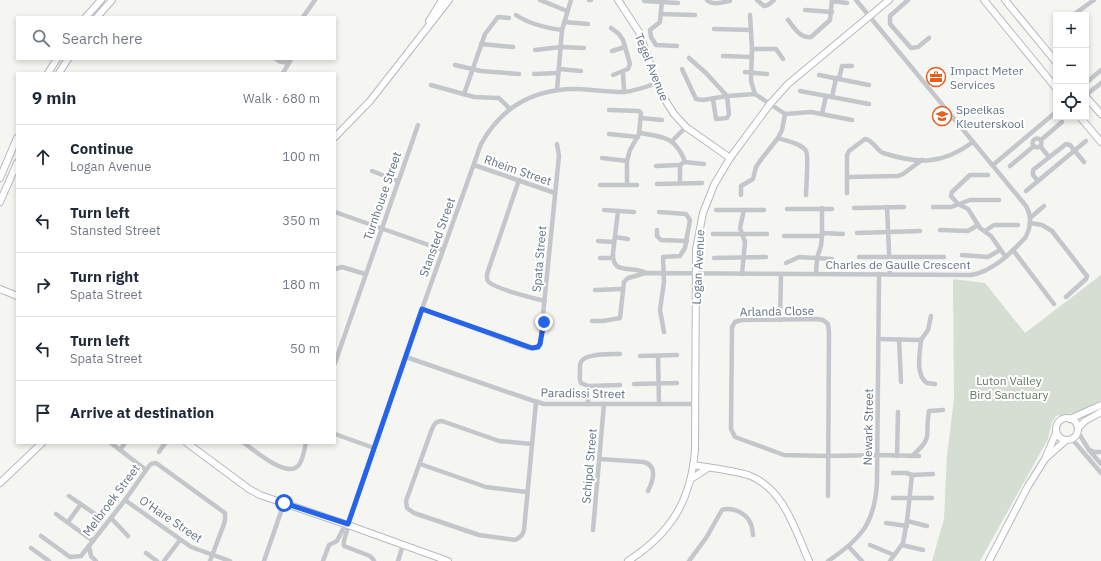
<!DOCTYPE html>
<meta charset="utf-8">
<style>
body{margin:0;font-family:"IBM Plex Sans",sans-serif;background:#f2f2f3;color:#1f2937}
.controls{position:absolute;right:12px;top:12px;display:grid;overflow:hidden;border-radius:0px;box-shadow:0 2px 6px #0003}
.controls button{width:36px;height:36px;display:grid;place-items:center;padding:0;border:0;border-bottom:1px solid #e0e1e3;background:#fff;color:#1f2937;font:20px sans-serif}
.stop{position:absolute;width:12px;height:12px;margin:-9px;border:3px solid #2563eb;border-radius:50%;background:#fff}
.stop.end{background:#2563eb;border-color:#fff;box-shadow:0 1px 4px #0008}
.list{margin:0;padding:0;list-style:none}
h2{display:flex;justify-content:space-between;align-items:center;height:52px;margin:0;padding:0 16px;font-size:17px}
h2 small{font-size:13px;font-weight:400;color:#747a83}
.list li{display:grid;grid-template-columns:26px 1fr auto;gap:12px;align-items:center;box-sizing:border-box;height:64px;padding:0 16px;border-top:1px solid #e0e1e3}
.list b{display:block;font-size:15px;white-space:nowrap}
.list p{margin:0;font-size:13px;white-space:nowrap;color:#747a83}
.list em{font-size:13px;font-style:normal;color:#747a83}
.icon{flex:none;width:22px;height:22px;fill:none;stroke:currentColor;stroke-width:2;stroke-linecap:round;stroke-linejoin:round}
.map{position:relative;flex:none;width:1101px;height:561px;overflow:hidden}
.search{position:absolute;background:#fff;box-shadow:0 2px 6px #0003;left:16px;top:16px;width:320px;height:44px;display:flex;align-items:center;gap:10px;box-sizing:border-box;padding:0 14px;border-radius:0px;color:#747a83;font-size:15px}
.panel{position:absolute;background:#fff;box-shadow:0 2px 6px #0003;left:16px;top:72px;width:320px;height:372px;border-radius:0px}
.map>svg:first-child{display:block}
.green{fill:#d6ddd3}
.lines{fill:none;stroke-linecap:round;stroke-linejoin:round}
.secondary-casing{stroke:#b5babf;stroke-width:8}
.street{stroke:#c3c6ca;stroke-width:4.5}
.secondary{stroke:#fff;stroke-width:6}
.route{stroke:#2563eb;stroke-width:5}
.labels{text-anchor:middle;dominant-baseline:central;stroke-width:4;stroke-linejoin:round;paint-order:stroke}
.street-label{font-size:12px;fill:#647384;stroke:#fff}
.poi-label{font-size:12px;fill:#647384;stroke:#fff;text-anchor:start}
.park-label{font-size:12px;fill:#667b63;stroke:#fff}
</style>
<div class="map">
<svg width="1101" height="561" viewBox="0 0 1101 561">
<rect width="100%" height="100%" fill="#f5f6f2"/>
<!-- green -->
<path class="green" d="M1101,274V400L1079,412L1056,416L1052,422L1048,439L980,561H932L944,519L947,455L954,399L953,279L985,283L1025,333L1097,278Z"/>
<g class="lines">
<defs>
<g id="secondary">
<path d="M618,0L639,32L660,92L674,114L686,127L730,158"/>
<path d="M984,0L1056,88"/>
<path d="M1005,0L1056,62"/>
<path d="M86,17L101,0"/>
<path d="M97,17L112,0"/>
<path d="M429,21L442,0"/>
<path d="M48,73L57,59"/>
<path d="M59,73L68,59"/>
<path d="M1086,97L1101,114"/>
<path d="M1080,117L1101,142"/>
<path d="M335,137L370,101L449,0"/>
<path d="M0,178L17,138"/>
<path d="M0,202L17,163"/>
<path d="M0,289L17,296"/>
<circle cx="1067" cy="429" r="11"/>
<path d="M1070,419L1101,405"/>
<path d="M1078,428L1085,421L1101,412"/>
<path d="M187,443L249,489L260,495L348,525L448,561"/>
<path d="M1046,458L1065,441"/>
<path d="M693,465C711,468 731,470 748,475C784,488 795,530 809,561"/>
<path d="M691,479L708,468"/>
<path d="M0,483L42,443"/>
<path d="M628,561C671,533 691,501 695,450L696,249L703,213L714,185L730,158L770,104L788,84L889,0"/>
<path d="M989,561L1028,486L1045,459L1056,433"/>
</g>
</defs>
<!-- secondary casing -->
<use href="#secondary" class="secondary-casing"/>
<!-- street -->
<g class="street">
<path d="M540,0L567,11"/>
<path d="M589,0H591"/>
<path d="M662,0L660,22L650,30L651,37L656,45L677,46"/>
<path d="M707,0C713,6 723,2 730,1"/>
<path d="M757,0L764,6L768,5L774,0"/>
<path d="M908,0L890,16V24L911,48L918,47L929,38"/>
<path d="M644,1L678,3"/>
<path d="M832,1L847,3"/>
<path d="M805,10L832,12"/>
<path d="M661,14L695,15"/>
<path d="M516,15C529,24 547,28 562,30"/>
<path d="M750,15L752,49L751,81L755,94L785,114L811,112L852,120"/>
<path d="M1073,15L1094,0"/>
<path d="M303,17L315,0"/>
<path d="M788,20C794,27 800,39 811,37L830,20L832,0"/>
<path d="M564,22L588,24"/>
<path d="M611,28L619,34L623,40L630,64L628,69L613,75"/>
<path d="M714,29L751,30"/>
<path d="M481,44L513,47"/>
<path d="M752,49H776L783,59"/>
<path d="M535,50L561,47L584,48"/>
<path d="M612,51L625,47"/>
<path d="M723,56L752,57"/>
<path d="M689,58L706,73L727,96L729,114L727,118L716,119L713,99"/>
<path d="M276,59C281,63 287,64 291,59"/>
<path d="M455,65L481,71L519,74"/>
<path d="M559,69L581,71"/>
<path d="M682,69L696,99L703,100L727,96L755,94"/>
<path d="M623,72L624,92"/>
<path d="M745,72L767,74"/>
<path d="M283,73L290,61"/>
<path d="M534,74L558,73"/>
<path d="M819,75L869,85"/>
<path d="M839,79L842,66H852"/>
<path d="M1086,83L1101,70"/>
<path d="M431,85L474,97L499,98L510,109"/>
<path d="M557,90L562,30L571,0"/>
<path d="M800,91L869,104"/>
<path d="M464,94L485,34L498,17L509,18"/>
<path d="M1086,95L1101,83"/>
<path d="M832,97L836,78"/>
<path d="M609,110L639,111L641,113L639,134L630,150L627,161V184"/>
<path d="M822,114L826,96"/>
<path d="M641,118L662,120"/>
<path d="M640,133C662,137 674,136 684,159V162L680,165L656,166"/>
<path d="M609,134L638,137"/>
<path d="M778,138L782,130L785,114"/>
<circle cx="1037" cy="143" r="4.5"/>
<path d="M1041,140L1062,122"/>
<path d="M672,141L686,127"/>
<path d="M1040,146L1049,157"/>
<path d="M602,158L627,161"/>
<path d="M684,162L704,164"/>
<path d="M474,165L555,193"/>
<path d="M680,165V183"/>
<path d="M993,165L1056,112"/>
<path d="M1010,166L1034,146"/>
<path d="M372,171L398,181"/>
<path d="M988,175H970L952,192L951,196L958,204L968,209L980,228L991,236L1005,256"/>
<path d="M847,177L898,176L903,174L922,160"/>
<path d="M519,180L488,271C487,274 486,278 488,281C492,288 536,299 545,301"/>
<path d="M1038,181L1033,175V170L1066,144L1070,145L1084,162"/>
<path d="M657,184L702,183"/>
<path d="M600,185H637"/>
<path d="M1026,191L1086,141"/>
<path d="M847,193V155L849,151L865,139C873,140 876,150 883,153C918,164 942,165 973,142"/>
<path d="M741,195V186L753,179L756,167L760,161L778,138C786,141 801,143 806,151C809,155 806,187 806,195"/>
<path d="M887,207L890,274"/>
<path d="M933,207H951L970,200H999"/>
<path d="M854,208L904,207"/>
<path d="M787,209H832"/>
<path d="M604,210L634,212"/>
<path d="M716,210H764"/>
<path d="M618,211L613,253C612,276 631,265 646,273"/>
<path d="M335,212L443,250"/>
<path d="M659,212L686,214L690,220L685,248L680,256L663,257L664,282L660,310L664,332"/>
<path d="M1030,218L1044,206"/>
<path d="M1030,223L1042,225L1052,231L1087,276L1086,279L1066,297"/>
<path d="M657,230V236L661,240L687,241"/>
<path d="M940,230L968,231L978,225"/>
<path d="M985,231L994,225H1018"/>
<path d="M822,233L843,234"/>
<path d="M857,233L920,231"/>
<path d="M713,234H767"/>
<path d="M784,236H822"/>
<path d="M615,237L628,239"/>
<path d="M598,241L614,242"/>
<path d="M1013,250L1054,304"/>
<path d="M962,255L988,257L1000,250"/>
<path d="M859,257H944"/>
<path d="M600,258H613"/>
<path d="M714,258L766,257"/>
<path d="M786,263L799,257L832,259"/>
<path d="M335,269L342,267L365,274"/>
<path d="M742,274L745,242L740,228L744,210"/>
<path d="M816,274L817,258L821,246L822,236V208"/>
<path d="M595,290L622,289"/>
<path d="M422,309L528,348H536L540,344L559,156L557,144"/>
<path d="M780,320L781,274"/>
<path d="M592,321H603L620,318L624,282L628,278L646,273L971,275C992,272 1011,253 1025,238C1031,228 1032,216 1026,206L856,0"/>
<path d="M879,339L921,340"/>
<path d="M899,339L901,382"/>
<path d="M921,340C920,352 915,375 927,383L935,384"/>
<path d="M921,340L928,330L931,316"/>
<path d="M640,356L677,355"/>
<path d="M658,356L659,404"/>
<path d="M406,357L531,400L544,404H695"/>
<path d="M335,363L418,125"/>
<path d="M634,384L677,383"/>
<path d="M588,386L620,385"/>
<path d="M588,404V386L581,383C579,380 580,376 580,371C580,368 579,365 581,362C585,353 611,354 620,354"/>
<path d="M1078,432L1089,450L1101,464"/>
<path d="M335,434L374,448"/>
<path d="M1072,439L1101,473"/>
<path d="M111,443L146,470"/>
<path d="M244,443C254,450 286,478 298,466C303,461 304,450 306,443"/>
<path d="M532,444L499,441L442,421C436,421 434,424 432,429L406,501L407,508L414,513L479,535L515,540C520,538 523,535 524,530L536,402"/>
<path d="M120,450L125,443"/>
<path d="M1090,450L1094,452H1101"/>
<path d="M159,452L165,443"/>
<path d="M897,456L898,412"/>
<path d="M912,456C935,436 924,436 929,411L943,410"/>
<path d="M600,459L644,462C658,466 653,481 648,491"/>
<path d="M420,464L486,487L527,492"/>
<path d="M893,473H906L912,475L933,474"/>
<path d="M69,496L95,514"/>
<path d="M828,496C828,442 829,387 829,332L828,324L823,320L817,319L741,320L735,322L732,327L731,429L735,437L784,455L828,456L878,455L919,456"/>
<path d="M893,498H932"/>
<path d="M125,500L191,547L230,561"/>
<path d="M56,514L93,541"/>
<path d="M111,518L128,536"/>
<path d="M907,521L927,526"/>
<path d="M68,522L81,504"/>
<path d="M886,523L907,526"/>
<path d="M593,530L604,404"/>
<path d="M41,536L70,557L81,556L125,500L149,466L151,464L156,463L225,513V520L224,524L210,561"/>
<path d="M870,545L894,555"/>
<path d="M902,545L923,550"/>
<path d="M89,546L91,556L96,561"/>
<path d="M849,547L862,561"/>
<path d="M31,548L49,561"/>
<path d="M146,553L157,561"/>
<path d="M164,561L180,540"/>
<path d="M264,561L284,503"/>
<path d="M323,561L329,545L337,541L343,529L348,525"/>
<path d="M374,561L373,559L370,556L344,546C342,540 348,532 348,525L422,309L481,144C502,106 535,88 579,89C594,90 609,92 624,92C635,91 646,87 657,83"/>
<path d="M398,561L403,545"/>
<path d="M689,561L706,538L722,510C727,508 730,509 735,510C748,515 752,522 753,535"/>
<path d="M828,561C861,539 875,523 877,482L879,274"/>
<path d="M890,561L903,543L907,521L912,475"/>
</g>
<!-- secondary -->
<use href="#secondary" class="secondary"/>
</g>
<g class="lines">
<!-- route -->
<path class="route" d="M284,503L348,524L422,309L532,348L538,347L540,344L544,322"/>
</g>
<!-- icons -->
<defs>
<symbol id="office-ring" viewBox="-11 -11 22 22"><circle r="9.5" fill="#fff" stroke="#e75e21" stroke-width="1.5"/><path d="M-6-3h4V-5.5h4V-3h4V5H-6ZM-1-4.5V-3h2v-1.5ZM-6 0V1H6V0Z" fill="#e75e21"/></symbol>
<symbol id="school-ring" viewBox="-11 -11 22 22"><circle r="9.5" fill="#fff" stroke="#e75e21" stroke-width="1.5"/><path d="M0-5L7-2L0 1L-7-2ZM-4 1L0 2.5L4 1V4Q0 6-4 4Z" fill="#e75e21"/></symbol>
</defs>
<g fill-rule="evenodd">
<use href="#office-ring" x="925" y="66" width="22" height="22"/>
<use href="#school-ring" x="931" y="105" width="22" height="22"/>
</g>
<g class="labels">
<!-- street labels -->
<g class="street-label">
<text transform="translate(652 67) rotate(68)">Tegel Avenue</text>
<text transform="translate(518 170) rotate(19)">Rheim Street</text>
<text transform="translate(382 196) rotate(-71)">Turnhouse Street</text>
<text transform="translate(437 237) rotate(-70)">Stansted Street</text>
<text transform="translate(539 259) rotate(-85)">Spata Street</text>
<text x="898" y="264">Charles de Gaulle Crescent</text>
<text transform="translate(698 267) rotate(-87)">Logan Avenue</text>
<text transform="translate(777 311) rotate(-1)">Arlanda Close</text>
<text transform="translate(583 393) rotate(1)">Paradissi Street</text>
<text transform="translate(868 427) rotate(-89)">Newark Street</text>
<text transform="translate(589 466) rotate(-85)">Schipol Street</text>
<text transform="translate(111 500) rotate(-53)">Melbroek Street</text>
<text transform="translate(171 519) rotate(34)">O'Hare Street</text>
</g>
<!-- poi labels -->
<g class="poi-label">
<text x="950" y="70">Impact Meter<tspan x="950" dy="14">Services</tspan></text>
<text x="956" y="109">Speelkas<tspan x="956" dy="14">Kleuterskool</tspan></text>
</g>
<!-- park labels -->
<g class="park-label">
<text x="1009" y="380">Luton Valley<tspan x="1009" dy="14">Bird Sanctuary</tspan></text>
</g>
</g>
</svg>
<div class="controls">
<button>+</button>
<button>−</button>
<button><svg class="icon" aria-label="locate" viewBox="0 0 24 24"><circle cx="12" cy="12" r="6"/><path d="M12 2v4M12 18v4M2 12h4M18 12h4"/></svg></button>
</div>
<div class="stop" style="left:284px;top:503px"></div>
<div class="stop end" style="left:544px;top:322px"></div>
<div class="search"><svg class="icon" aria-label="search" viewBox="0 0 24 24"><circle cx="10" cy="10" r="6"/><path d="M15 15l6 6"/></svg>Search here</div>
<section class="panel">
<h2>9 min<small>Walk · 680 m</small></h2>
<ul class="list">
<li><svg class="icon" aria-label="ahead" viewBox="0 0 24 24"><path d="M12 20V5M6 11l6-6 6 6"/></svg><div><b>Continue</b><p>Logan Avenue</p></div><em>100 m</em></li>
<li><svg class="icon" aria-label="left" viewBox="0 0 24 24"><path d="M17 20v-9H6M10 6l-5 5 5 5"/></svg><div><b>Turn left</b><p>Stansted Street</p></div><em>350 m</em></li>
<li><svg class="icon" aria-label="right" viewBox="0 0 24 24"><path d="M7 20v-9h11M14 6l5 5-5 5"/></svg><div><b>Turn right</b><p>Spata Street</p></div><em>180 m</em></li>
<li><svg class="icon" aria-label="left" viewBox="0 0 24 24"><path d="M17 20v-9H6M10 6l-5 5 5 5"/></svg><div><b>Turn left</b><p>Spata Street</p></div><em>50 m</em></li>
<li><svg class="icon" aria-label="arrive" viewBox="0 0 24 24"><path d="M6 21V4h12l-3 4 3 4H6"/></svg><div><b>Arrive at destination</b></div></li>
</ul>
</section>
</div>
